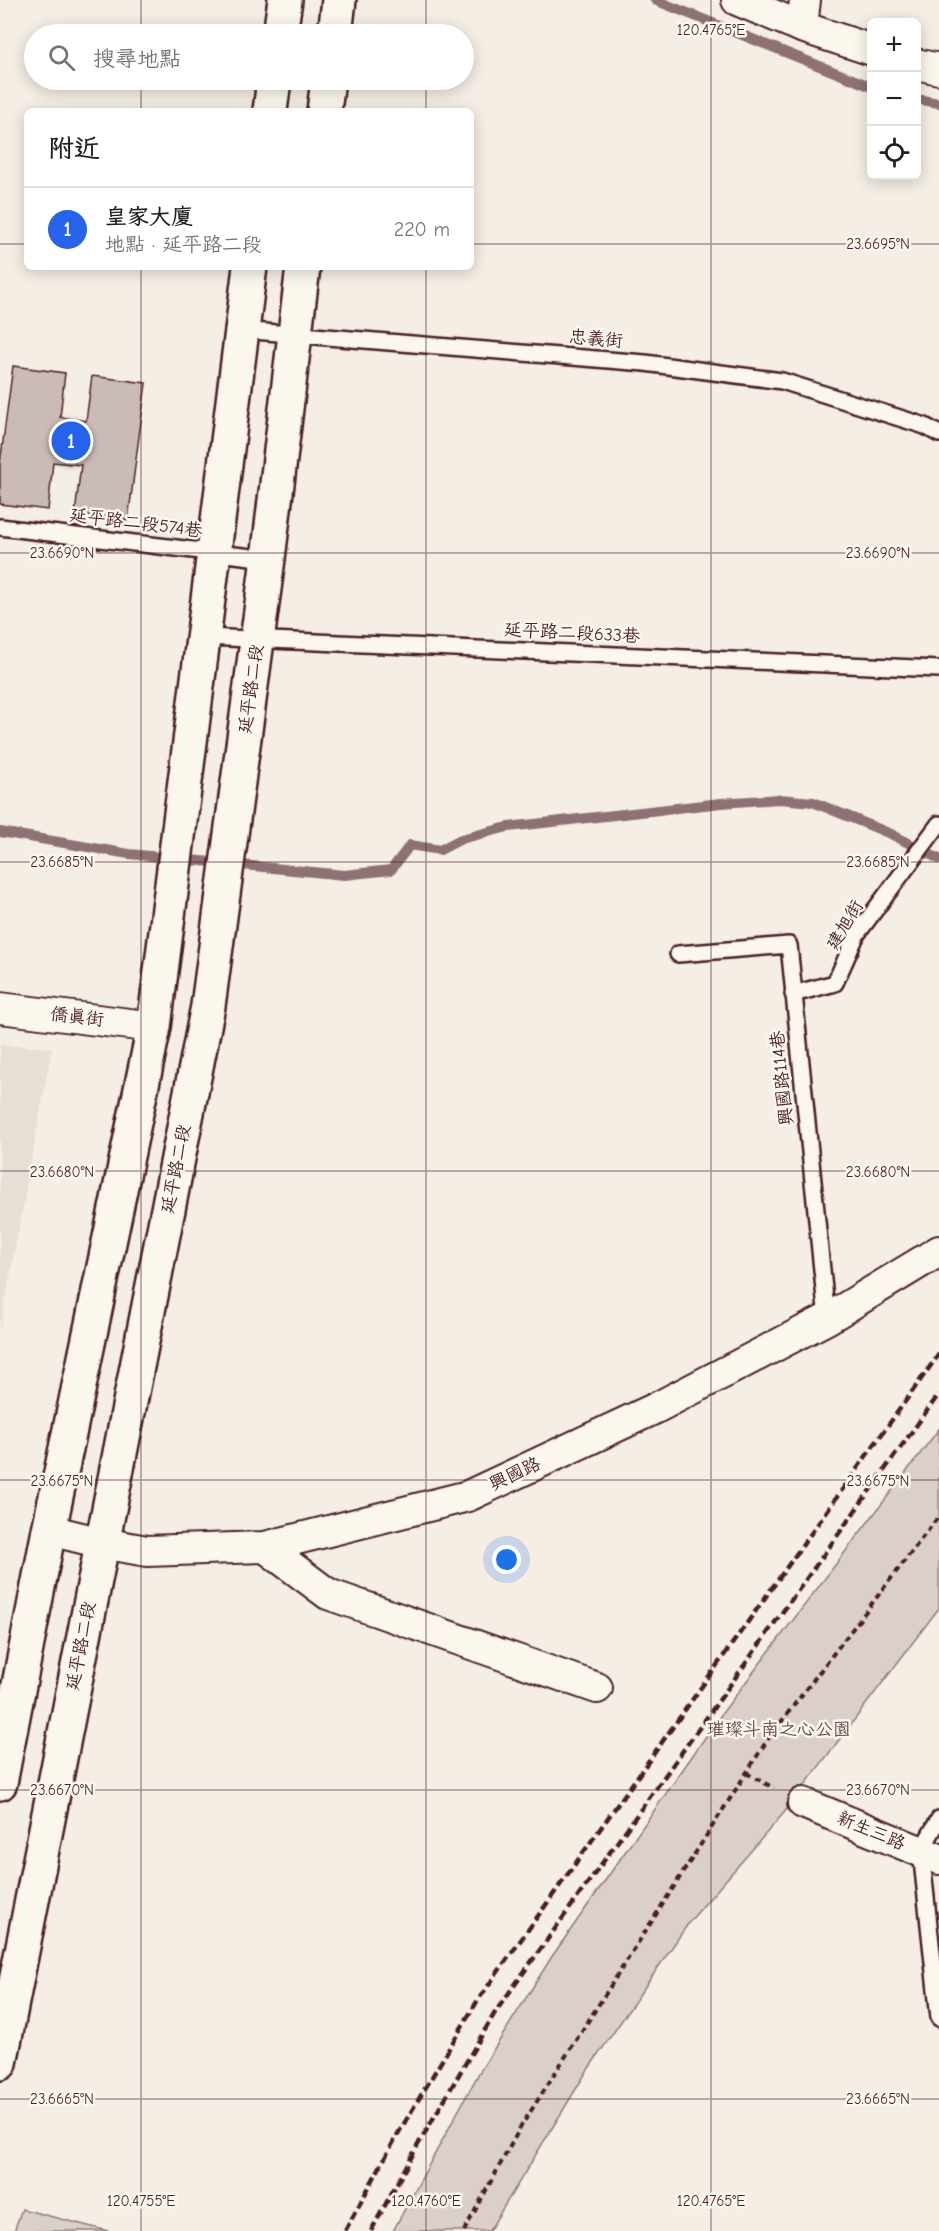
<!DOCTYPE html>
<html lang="zh-TW">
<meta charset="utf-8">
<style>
body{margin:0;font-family:"Comic Neue","LXGW WenKai TC",sans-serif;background:#f2f2f2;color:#202124}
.controls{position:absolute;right:18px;top:18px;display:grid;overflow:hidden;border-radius:9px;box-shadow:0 3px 15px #0003}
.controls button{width:54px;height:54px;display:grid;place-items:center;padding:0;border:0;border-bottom:2px solid #e0e0e0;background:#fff;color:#202124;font:30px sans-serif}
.you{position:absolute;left:507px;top:1560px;width:21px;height:21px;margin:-15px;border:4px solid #fff;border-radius:50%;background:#1a73e8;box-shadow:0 0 0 9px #1a73e833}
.badge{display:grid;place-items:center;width:39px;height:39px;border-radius:50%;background:#2563eb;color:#fff;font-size:20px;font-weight:700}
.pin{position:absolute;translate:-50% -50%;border:3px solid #fff;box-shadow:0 2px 6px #0006}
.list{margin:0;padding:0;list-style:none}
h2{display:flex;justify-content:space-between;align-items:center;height:78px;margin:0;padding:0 24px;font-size:26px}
h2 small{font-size:20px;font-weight:400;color:#757577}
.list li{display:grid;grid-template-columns:39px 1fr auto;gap:18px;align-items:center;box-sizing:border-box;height:84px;padding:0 24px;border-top:2px solid #e0e0e0}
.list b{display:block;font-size:22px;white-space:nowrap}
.list p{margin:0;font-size:20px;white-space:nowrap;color:#757577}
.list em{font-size:20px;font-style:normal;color:#757577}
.icon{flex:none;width:33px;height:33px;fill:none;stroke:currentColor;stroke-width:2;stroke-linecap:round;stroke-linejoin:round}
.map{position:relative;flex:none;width:939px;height:2231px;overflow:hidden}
.search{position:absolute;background:#fff;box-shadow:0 3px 15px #0003;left:24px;top:24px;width:450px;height:66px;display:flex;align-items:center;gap:15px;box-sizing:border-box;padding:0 21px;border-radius:33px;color:#757577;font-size:22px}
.panel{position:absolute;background:#fff;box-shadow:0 3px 15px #0003;left:24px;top:108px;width:450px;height:162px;border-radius:9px}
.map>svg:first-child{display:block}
.built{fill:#e7dfd6}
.green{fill:#dbd0c9;stroke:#92787a;stroke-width:1.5}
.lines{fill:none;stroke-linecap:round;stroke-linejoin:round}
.stream{stroke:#8d7174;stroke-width:10}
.building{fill:#cabbb6;stroke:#4a1f2b;stroke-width:1.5}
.lane-casing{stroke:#4a1f2b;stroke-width:20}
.street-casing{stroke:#4a1f2b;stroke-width:34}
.primary-casing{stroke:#4a1f2b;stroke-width:38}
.path{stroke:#4a1f2b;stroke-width:4;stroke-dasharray:6 4.5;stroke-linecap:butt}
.lane{stroke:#fbf7ec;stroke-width:15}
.street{stroke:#fbf7ec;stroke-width:30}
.primary{stroke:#fbf7ec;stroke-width:33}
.rail{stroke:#4a1f2b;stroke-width:4.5;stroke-dasharray:9 4.5;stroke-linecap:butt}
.ticks{fill:none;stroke:#4a1f2b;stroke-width:1.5;stroke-opacity:0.45}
.labels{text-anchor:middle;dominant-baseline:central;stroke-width:5;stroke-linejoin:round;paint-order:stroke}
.street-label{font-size:18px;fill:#4a1f2b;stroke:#fbf7ec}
.park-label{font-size:18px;fill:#6e4b52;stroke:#fbf7ec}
.ticks-label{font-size:15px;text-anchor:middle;fill:#4a1f2b;stroke:#fbf7ec;stroke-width:5;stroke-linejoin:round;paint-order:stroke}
</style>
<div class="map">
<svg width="939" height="2231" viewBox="0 0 939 2231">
<rect width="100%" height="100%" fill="#f4eee4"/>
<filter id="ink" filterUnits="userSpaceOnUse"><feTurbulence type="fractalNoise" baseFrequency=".0167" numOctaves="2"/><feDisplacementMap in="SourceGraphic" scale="12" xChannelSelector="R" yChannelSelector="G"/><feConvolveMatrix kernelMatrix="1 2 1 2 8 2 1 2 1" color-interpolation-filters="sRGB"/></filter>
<g filter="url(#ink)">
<!-- built -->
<path class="built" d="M0,1045L52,1048L0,1330Z"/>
<!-- green -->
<g class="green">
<path d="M939,1429V1608L783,1814L690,1921L587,2071L489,2231H393L479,2073L551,1958L723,1712Z"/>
<path d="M22,2209L108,2231H14Z"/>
</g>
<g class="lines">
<!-- stream -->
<g class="stream">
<path d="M655,0L872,87"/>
<path d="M916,99L939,103"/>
<path d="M0,832L129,854L344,875L391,870L410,845L440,850L461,839L508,827L721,803L779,799L813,802L891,834L939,859"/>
</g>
</g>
<!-- building -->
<path class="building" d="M13,366L65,373L60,417L86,421L92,376L146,383L128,520L75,514L81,465L53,462L48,510L0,504V464Z"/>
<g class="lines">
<defs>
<g id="lane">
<path d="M241,330L645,363L782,381L925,426L939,434"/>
<path d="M0,527L268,559"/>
<path d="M203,637L939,669"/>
<path d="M678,954L789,945L827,1319"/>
<path d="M793,994L835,983L857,934L939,824"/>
<path d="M939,1819L921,1851L939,2018"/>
</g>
<g id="street">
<path d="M737,0L802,27L872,50"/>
<path d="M802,27L805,0"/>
<path d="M916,64L939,69"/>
<path d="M0,1008L154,1027"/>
<path d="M49,1530L102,1543L147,1551L265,1547L468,1496L656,1408L827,1319L939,1251"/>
<path d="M265,1547L328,1594L597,1688"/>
<path d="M803,1803L939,1859"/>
</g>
<g id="primary">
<path d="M280,34L285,0"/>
<path d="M335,34L339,0"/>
<path d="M270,111L274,80"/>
<path d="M324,111L328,80"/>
<path d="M0,1783L49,1530L154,1027L250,267"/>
<path d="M0,2063L208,1006L268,559L303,267"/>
</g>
</defs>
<!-- lane casing -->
<use href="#lane" class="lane-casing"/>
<!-- street casing -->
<use href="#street" class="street-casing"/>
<!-- primary casing -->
<use href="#primary" class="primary-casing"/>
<!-- path -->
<g class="path">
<path d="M746,1773L774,1788"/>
<path d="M464,2231L520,2128L768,1739L939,1516"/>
</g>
<!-- lane -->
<use href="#lane" class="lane"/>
<!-- street -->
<use href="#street" class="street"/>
<!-- primary -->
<use href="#primary" class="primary"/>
<!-- rail -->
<g class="rail">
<path d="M345,2231L399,2132L478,2000L939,1354"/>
<path d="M371,2231L419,2143L496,2011L939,1394"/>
</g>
</g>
</g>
<!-- ticks -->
<path class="ticks" d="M141,0V34M426,0V34M711,0V2231M141,80V111M426,80V111M0,244H27M471,244H939M141,267V2231M426,267V2231M0,553H939M0,862H939M0,1171H939M0,1480H939M0,1790H939M0,2099H939"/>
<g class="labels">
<!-- street labels -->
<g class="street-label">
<text transform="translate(596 339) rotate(5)">忠義街</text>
<text transform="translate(136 523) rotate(7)">延平路二段574巷</text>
<text transform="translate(572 633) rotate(3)">延平路二段633巷</text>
<text transform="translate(251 689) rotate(-82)">延平路二段</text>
<text transform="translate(845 925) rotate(-59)">建旭街</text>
<text transform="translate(77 1017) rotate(7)">僑真街</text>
<text transform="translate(782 1078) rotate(-96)">興國路114巷</text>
<text transform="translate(176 1169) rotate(-79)">延平路二段</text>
<text transform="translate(515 1474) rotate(-25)">興國路</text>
<text transform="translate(81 1646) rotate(-79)">延平路二段</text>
<text transform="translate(871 1831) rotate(23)">新生三路</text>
</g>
<!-- park labels -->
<g class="park-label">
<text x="779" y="1729">璀璨斗南之心公園</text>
</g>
</g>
<g class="ticks-label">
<text x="711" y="35">120.4765°E</text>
<text x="878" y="249">23.6695°N</text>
<text x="62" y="558">23.6690°N</text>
<text x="878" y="558">23.6690°N</text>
<text x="62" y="867">23.6685°N</text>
<text x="878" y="867">23.6685°N</text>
<text x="62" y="1177">23.6680°N</text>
<text x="878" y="1177">23.6680°N</text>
<text x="62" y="1486">23.6675°N</text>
<text x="878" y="1486">23.6675°N</text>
<text x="62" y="1795">23.6670°N</text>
<text x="878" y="1795">23.6670°N</text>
<text x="62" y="2104">23.6665°N</text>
<text x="878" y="2104">23.6665°N</text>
<text x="141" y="2206">120.4755°E</text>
<text x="426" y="2206">120.4760°E</text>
<text x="711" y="2206">120.4765°E</text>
</g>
</svg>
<div class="controls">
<button>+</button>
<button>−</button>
<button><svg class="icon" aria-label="locate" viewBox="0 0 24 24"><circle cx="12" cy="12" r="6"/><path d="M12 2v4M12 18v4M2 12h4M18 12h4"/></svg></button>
</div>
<div class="you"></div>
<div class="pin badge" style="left:71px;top:441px">1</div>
<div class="search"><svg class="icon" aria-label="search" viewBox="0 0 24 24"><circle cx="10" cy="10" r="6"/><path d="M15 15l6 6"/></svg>搜尋地點</div>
<section class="panel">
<h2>附近<small></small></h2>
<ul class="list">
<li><span class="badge">1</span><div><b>皇家大廈</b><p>地點 · 延平路二段</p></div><em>220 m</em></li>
</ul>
</section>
</div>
